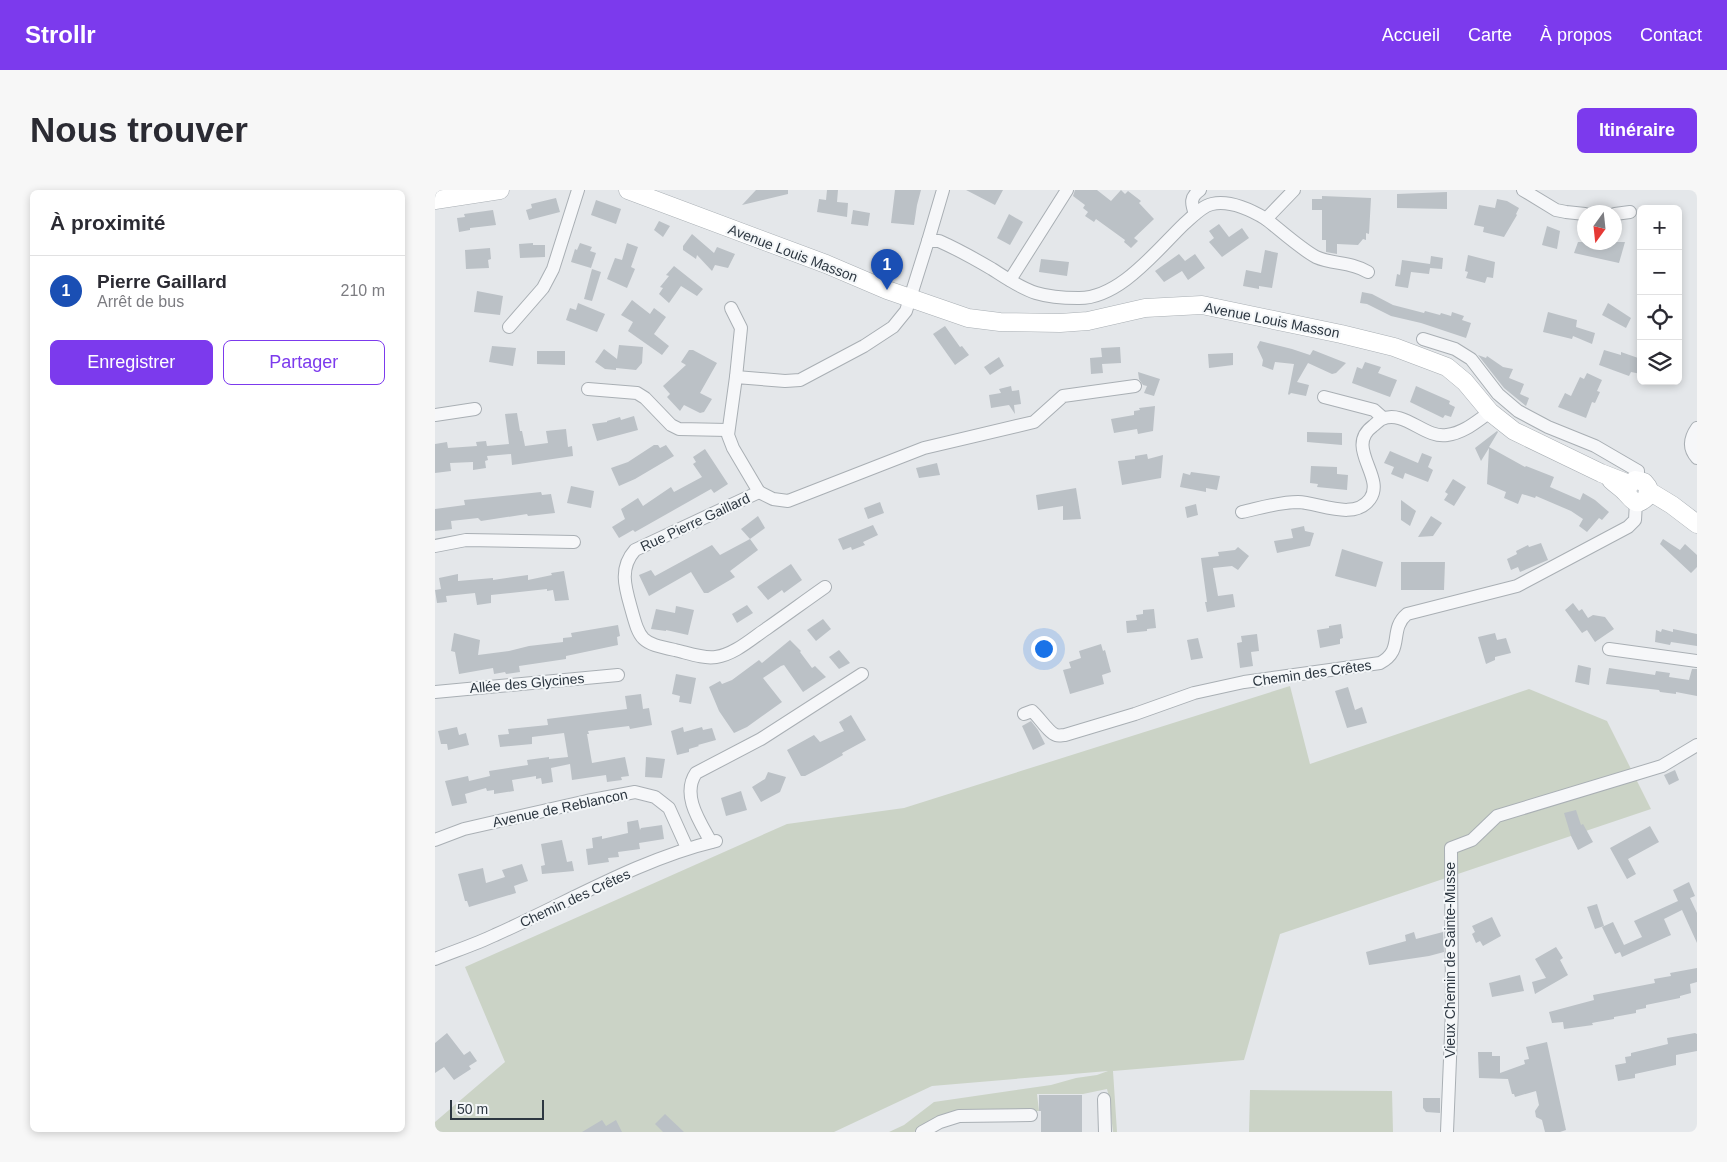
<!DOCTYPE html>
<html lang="fr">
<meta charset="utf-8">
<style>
body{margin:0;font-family:Arial,sans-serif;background:#f7f7f7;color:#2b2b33}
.controls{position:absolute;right:15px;top:15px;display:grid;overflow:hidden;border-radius:8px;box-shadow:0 2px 8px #0003}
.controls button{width:45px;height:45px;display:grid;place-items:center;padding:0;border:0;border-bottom:1px solid #e1e1e2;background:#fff;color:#2b2b33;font:25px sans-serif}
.compass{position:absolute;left:1142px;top:15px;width:45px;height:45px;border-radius:50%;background:#fff;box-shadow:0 2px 8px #0003;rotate:195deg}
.scale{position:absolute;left:15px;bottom:12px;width:94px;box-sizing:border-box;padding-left:5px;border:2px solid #2d3741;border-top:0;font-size:14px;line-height:18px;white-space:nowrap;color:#2d3741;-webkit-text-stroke:4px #f3f6f8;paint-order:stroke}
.you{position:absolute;left:608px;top:458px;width:18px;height:18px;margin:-12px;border:4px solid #fff;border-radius:50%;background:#1a73e8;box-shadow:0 0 0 8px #1a73e833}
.badge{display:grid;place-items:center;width:32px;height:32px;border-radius:50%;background:#7c3aed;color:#fff;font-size:16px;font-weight:700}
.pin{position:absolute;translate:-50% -41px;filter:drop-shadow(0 1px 2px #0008)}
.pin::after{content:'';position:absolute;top:26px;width:18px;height:15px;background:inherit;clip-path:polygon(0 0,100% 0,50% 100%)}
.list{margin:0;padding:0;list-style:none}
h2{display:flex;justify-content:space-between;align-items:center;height:65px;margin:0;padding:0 20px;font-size:21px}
h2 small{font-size:16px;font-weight:400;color:#7c7c81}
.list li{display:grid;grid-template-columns:32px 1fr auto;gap:15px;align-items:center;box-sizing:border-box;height:70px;padding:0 20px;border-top:1px solid #e1e1e2}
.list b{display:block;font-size:19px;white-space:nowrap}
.list p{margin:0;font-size:16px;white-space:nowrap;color:#7c7c81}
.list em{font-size:16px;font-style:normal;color:#7c7c81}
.actions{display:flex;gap:10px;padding:15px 20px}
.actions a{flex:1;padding:11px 0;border:1px solid #7c3aed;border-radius:8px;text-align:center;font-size:18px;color:#7c3aed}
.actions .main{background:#7c3aed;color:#fff}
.icon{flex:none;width:28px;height:28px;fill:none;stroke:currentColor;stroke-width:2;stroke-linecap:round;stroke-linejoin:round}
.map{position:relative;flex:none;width:1262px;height:942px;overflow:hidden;border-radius:8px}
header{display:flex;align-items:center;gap:30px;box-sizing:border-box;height:70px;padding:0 25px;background:#7c3aed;color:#fff}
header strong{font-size:24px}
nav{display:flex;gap:28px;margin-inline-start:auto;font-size:18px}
.intro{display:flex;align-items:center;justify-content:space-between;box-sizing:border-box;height:120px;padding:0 30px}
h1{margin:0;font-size:35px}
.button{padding:12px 22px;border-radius:8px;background:#7c3aed;color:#fff;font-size:18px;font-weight:700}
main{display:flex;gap:30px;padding:0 30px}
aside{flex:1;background:#fff;border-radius:8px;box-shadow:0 2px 8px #0003}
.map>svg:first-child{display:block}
.green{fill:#cbd3c6}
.building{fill:#bbc1c6}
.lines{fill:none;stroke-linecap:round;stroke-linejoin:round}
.street-casing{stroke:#a9afb4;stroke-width:14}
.secondary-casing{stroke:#a9afb4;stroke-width:19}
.street{stroke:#f6f7f9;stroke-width:12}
.secondary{stroke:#fff;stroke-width:18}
.labels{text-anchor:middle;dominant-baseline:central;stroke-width:4;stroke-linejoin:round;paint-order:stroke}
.street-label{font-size:14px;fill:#2d3741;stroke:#f3f6f8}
</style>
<header>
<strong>Strollr</strong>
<nav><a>Accueil</a><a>Carte</a><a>À propos</a><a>Contact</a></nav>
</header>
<div class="intro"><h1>Nous trouver</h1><a class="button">Itinéraire</a></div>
<main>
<aside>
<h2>À proximité<small></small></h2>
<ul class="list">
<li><span class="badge" style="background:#1a4fb4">1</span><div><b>Pierre Gaillard</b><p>Arrêt de bus</p></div><em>210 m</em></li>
</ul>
<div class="actions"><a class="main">Enregistrer</a><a>Partager</a></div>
</aside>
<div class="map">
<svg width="1262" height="942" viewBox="0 0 1262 942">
<rect width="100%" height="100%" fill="#e4e7ea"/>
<!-- green -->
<g class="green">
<path d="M855,496L875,574L1094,499L1172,531L1216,619L845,744L809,870L678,881L682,942H678L674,907L672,899L648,904H602L604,921H531L506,927L479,942H454L469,935L499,912L616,895L641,888L662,885L673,881L497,896L399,942H0V932L70,872L30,777L352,634L469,618Z"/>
<path d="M815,900L957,901L958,942H814Z"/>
</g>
<!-- building -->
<g class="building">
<path d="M321,0H353V4L307,15Z"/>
<path d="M392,0H403L402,12L413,13L412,27L382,22L384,9L391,10Z"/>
<path d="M460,0H486L482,15L479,35L456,33Z"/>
<path d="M531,0H568L560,15Z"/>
<path d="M640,0H662L676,11L686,0L690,4L693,1L706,11L704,13L719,29L699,48L703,51L696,58L689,52L690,50L661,29L659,32L650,26L653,22L648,18L650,15L638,6Z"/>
<path d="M1012,2V19L962,18V4Z"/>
<path d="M887,6L936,8L934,44L931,43V50L928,49L923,55L902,54V64L891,62V50H887V20H877V9H887Z"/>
<path d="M121,8L125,22L94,30L91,20L97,18L96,14Z"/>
<path d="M1062,9L1072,11L1084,18L1081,24L1082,25L1069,47L1048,42L1049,37L1039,35L1044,15L1060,18Z"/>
<path d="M161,10L186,19L181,34L156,25Z"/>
<path d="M58,20L61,35L35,38V40L24,42L22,28L30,27L29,24Z"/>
<path d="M418,20L435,23L433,36L416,34Z"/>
<path d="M574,24L588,32L575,55L562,48Z"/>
<path d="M224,31L235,36L228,47L219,40Z"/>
<path d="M784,34L794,47L807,38L814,48L787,67L774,52L779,48L774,41Z"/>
<path d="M1112,36L1125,41L1122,59L1107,55Z"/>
<path d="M257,44L279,63L282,57L300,64L293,78L280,75L277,81L262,65L261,69L248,60V56Z"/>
<path d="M1143,52H1190L1184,73L1139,63Z"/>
<path d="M98,53V55H110V67L85,68L84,54Z"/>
<path d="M145,53L157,57L155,61L161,63L156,78L136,72L140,59L142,60Z"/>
<path d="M192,53L203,57L196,77L200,79L192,98L172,89L180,68L187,70Z"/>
<path d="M55,58L56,69L53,70L54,78L31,79L30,60Z"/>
<path d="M830,60L843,63L837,98L824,96V99L808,96L811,80L826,83Z"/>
<path d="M744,64L750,71L760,64L770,78L753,90L747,81L729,92L720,81Z"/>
<path d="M1033,65L1060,72L1058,88L1052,87L1050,93L1031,88L1033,82L1030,81Z"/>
<path d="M996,66L1008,68L1007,79L995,78L994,84L976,82L973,98L960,96L962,84L965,85L967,70L995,74Z"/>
<path d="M606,69L634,72L632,86L604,82Z"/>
<path d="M239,76L268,99L262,106L246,96L234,113L224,104L228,98L225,97L234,86L231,85Z"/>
<path d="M157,79L166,82L157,111L149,109Z"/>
<path d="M42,101L68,106L65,125L39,122Z"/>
<path d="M927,102L937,104L958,115L989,123L990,121L1005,125L1006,123L1016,126L1017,122L1029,126L1027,130L1036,133L1031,148L986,133L956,126L932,114L925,113Z"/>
<path d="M197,110L215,124L219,118L231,127L219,144L234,156L227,165L193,141L198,132L186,125Z"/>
<path d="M143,113L170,124L162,142L131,130L135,118L141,120Z"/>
<path d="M1173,113L1196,128L1191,138L1167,125Z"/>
<path d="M1113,122L1142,130L1141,137L1160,143L1157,154L1138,146L1137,149L1108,142Z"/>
<path d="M510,136L525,157L527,156L534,165L520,175L498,144Z"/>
<path d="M825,151L857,159L875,165L878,160L911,173L901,183L897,184L873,173L862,192L874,195L871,206L856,203L854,205L853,204L859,174L840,172L838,180L827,176L828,170L822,157Z"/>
<path d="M184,155L208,157L207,173L201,180L181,178V180L170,179L160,172L169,159L182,169Z"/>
<path d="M57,156L81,158L78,176L54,172Z"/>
<path d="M685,157L686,173L667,174L668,183L656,184L655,168L667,167L666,158Z"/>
<path d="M254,160H258L282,173L265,203L277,209L269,222L265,223L249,215L245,221L232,207L235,204L228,196L251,175L246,172Z"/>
<path d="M1169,160L1186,165V162L1206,169V184L1196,182L1194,186L1164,175Z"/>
<path d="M102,161H130V175L102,174Z"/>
<path d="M798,163V175L774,178L773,164Z"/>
<path d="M1043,165L1051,168L1052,166L1068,177L1078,179L1074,188L1089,194L1085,204L1094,208L1091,216L1069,198Z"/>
<path d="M564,167L569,176L555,185L549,177Z"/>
<path d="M930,172L946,177L943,183L962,190L955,207L917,193L922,177L927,179Z"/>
<path d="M703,182L725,189L719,206L709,203L712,196L708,195L704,189Z"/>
<path d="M1152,183L1167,190L1162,201L1165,202L1160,213L1157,212L1151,228L1123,217L1130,203L1136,206L1145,187L1149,189Z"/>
<path d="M576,196L577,201L584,200L586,214L579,215L580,224L574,215L556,218L554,205L566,203L564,199Z"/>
<path d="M981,196L1015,211L1014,214L1020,217L1016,227L1010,225L1008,228L975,212Z"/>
<path d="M720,216L718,241L703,244L702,239L679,243L676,229L699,225V221L705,220L704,218Z"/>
<path d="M82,223L85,241H87L90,256L113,253L111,241L131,239L133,257L137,256L138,266L77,275L76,264L52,266L53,270L50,271L51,278L38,280V272L15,273L16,281L0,283V254L12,252L13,258L42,256L41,252L51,251L52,256L74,254L70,224Z"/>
<path d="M199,226L203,240L162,251L157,234L172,232V231L185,227L186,230Z"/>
<path d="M1062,241L1063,242L1054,257L1090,277L1091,276L1119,287L1115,297L1145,310L1148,303L1160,310L1174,322L1167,330L1164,328L1152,342L1144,336L1148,329L1136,321L1101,306L1100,308L1087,304L1083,314L1069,308L1071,302L1052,294L1054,258L1046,271L1040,258Z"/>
<path d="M872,242L907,243V255L872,252Z"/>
<path d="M219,255H223L225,258L231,255L239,266L200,289L184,296L176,278L193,272Z"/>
<path d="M270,259L293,294L279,303L276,299L200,342L198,340L184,348L177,337L190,329L186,319L203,308L208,316L236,297L239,302L267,287L258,274L261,272L258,267Z"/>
<path d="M955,261L983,273L987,263L997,267L993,277L998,280L993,292L970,283L968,289L956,284L959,277L949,273Z"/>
<path d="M712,264L713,269L728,265L726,288L687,295L683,271L700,269V266Z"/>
<path d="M502,273L505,285L484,288L481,278Z"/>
<path d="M876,276L902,277V284L913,285L912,300L882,297L883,294L875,293Z"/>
<path d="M756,282L785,286L782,300L771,298V302L745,297L748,283L755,285Z"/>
<path d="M1018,289L1031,297L1019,316L1009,310L1013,304L1010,302Z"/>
<path d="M136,296L159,301L156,318L132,313Z"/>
<path d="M641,298L646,329L628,330V316L603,320L601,305Z"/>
<path d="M106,302L107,305L116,304L120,323L93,326L92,324L46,331L43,328L16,331L17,339L0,341V319L30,315L29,310Z"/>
<path d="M966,310L981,321L975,336L966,330Z"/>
<path d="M445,312L449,323L433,329L429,318Z"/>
<path d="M761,314L763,325L752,328L750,317Z"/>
<path d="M323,326L330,338L315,349L306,339Z"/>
<path d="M996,326L1007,333L998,346L983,347Z"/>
<path d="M438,335L443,345L428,352L430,355L417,360L416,357L408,360L403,349Z"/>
<path d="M869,336L870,341L879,343L875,356L842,363L839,351L858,348L856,339Z"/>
<path d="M315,349L323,360L295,381L300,387L273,403H269L256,382L214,406L204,385L216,380L220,386L277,355L285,365Z"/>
<path d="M1228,349L1245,360L1250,354L1262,365V377L1256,383L1225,354Z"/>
<path d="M1106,353L1113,370L1085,382L1083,377L1076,380L1072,369L1082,364L1081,361L1093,355L1094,357Z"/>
<path d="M803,357L814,366L803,380L797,376L778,378L783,406L798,404L800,417L772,422L770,412H772L766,368L784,366L783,362L800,360Z"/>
<path d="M907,359L948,372L941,397L900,386Z"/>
<path d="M966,372H1010L1009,400H966Z"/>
<path d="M356,374L367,390L349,403L347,400L333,410L322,397Z"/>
<path d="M129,381L134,410L120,411L118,400L112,401V399L56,405V413L42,415L40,403L11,406L12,412L2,413L0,400L6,399L4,388L23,384V391L58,388V390L93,385V390L117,385L116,383Z"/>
<path d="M1138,413L1144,421L1147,419L1153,428L1158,425L1170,427L1179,439L1160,452L1152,440L1147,443L1130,420Z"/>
<path d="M312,415L318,423L302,433L297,424Z"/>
<path d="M241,416L259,420L253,445L231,440V441L216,439L221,419L240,423Z"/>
<path d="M719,419L721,438L712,439V441L692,443L691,431L702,430L701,425L708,424V420Z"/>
<path d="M388,429L396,439L381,451L372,440Z"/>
<path d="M906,434L908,448L905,449V454L885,458L882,440L894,438V436Z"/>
<path d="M183,435L185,446L182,447L183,455L131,466V469L84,476L85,482L71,484L70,482L59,484L58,478L24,484L20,462L16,461L19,443L45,450L43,465L74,461L94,456L128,452V448L137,447L136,443Z"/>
<path d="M1227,439L1238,442V439L1262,444V456L1236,452L1235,455L1220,452L1221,440L1226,442Z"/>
<path d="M1060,443L1062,450L1071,448L1076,463L1060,467V470L1051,474L1043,447Z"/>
<path d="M822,444L824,461L816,462L818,476L805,478L802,453L807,452L806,446Z"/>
<path d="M763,448L768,468L756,470L752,450Z"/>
<path d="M355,450L366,461L365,462L377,478L380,476L391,487L368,502L349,475L346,476L328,488L347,512L312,537L299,543L284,521L274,497L285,491L287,494L297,490L324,470L327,473Z"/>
<path d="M666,454L668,461L670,460L676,482L667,485L669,494L635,504L628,480L636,478L634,472L646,468L644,461Z"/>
<path d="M404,460L415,473L404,479L394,467Z"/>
<path d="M1143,475L1156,478L1154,495L1140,492Z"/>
<path d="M1174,478L1220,485L1221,481L1235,483L1234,487L1254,490L1257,479H1262V506L1241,502V504L1225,502L1224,500L1171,494Z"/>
<path d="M241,484L261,488L256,514L244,512L245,506L237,504Z"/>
<path d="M913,497L920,520L927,517L932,533L912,538L900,501Z"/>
<path d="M206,504L208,519L214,518L217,535L195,539L194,536L153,541L154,544H152L157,573L190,567L194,586L186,587L187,590L172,592L171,585L137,590L135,574L116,578L118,592L107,594L106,588L101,589V586L77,590L79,601L59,604V600L52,601L51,598L30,604L32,613L17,616L10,591L33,586L34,591L55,586L54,581L93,575L92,570L114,567V569L133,567L129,543L97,547V554L65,557L63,545L74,544L73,539L113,535L112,529L192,519L190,506Z"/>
<path d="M416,525L431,550L407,563L408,565L387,577L370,586H366L352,560L379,545L385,552L409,541L404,532Z"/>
<path d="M596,531L603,540L610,554L598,560L587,536Z"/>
<path d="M22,537L24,545L31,543L34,555L13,560L12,554H6L3,541Z"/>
<path d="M248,537L249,542L267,537L268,540L277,538L281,550L263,555L264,556L254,559V562L242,565L236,541Z"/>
<path d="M211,567L230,569L227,588L210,587Z"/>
<path d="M1240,580L1244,590L1234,595L1229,585Z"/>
<path d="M333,582L351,587L345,602L326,612L317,597L330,589Z"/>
<path d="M306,601L312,620L291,626L286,608Z"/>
<path d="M1141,620L1146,635L1148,634L1158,652L1143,660L1136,646L1129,623Z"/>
<path d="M203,630L205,640L206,638L227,635L229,649L204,653L205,659L183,662L184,667L173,668L174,672L153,675L151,659L158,658L157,648L167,646V649L193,643L192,632Z"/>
<path d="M1215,636L1224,652L1193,669L1201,684L1192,689L1175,658Z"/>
<path d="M127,650L132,672L137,671L139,681L107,684L106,676L110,675L106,654Z"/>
<path d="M87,674L93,691L79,696L81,703L34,717L32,711H30L23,684L48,678L51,693L70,687L67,680Z"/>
<path d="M1254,692L1260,706L1255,708L1262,723V753L1247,720L1229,729L1236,745L1187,767L1185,762L1180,764L1167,737L1178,732L1189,755L1207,747L1199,731L1243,711L1238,700Z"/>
<path d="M1162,714L1169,736L1160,739L1152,717Z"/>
<path d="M1057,727L1066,746L1048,756L1045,751L1041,753L1037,744L1040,742L1037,736Z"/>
<path d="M979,742L981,749L1008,742L1009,762L994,766L934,775L931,762L971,751L970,745Z"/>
<path d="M1121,757L1128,768L1125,770L1133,785L1100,804L1097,792L1111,788L1100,769Z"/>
<path d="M1262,778V792L1255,794L1256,803L1245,806V808L1211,815V818L1201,820V823L1179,827V829L1162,832L1157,833L1158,835L1129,839L1128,832L1117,833L1114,822L1159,810L1158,805L1220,793L1219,789L1236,786L1235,783Z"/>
<path d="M1085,785L1089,801L1057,807L1054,793Z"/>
<path d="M12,843L29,865L35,861L42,871L34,876L36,879L19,890L9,877L0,883V853Z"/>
<path d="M1260,843L1262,844V861L1241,865V875L1200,884V888L1183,891L1180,875L1191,873L1190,867L1196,866V863L1233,854L1232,848Z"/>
<path d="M1112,852L1131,940L1125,942H1110L1107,930L1101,927L1100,921L1104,915L1101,901L1080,907L1079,904H1077L1073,889L1044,888L1043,862H1057V866H1065V883L1090,874L1089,870L1094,869L1091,857Z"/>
<path d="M604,905H647V942H606V921H604Z"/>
<path d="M988,908H1005V923L991,922L988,918Z"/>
<path d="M230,924L249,942H228L220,934Z"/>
<path d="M167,930L171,936L181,930L187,942H147Z"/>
</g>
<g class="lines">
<defs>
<g id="street">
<path d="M1088,0L1121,20L1131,22L1150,24"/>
<path d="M760,24C756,13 755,7 765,0"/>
<path d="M1180,24L1195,22"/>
<path d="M831,29C845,40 866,59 881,67C899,75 914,71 933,82"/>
<path d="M493,51L508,0"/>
<path d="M575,90L632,0"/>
<path d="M296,118L306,138L301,187"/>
<path d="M74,137L108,98L118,79L143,0"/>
<path d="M988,149L1020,159L1036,169L1063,204L1083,221L1113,237L1160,256L1203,281V290"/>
<path d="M153,199L202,203L210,208L236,235L244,239L293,240"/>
<path d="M889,207L939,220L948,228"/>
<path d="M0,225L40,219"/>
<path d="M1262,238C1255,248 1253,258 1262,268"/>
<path d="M324,302L338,309L353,311L489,258L599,232L628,206L700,196"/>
<path d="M807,322C825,318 844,312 863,312C885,313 919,331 935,309C951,287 909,257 938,236C941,234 944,230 947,229C969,219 990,249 1012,245C1029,243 1042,231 1055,222"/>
<path d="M0,356L31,350L139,352"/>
<path d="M390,397C370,411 351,425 331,439C316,449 300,464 281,467C268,469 253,463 240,460C206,453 205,451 196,418C190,397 184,378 200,360L324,302L298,258L293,245L301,187L350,191L365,190L429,156L458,137L471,121L493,51H504C522,59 540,69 557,79C571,88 585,98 601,103C614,107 629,108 643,108C684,109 721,61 749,34C757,27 767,16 777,14C795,10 816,20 831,29L859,0"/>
<path d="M1174,459L1262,471"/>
<path d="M0,502L183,485"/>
<path d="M589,524L597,521C604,527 614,543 621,545C624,546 627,545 630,545L700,524L759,503L809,492L945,473C970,460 953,440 972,424L1082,396L1193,337L1200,330L1201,312"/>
<path d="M0,650L29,639L152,611L200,602L220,607L234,618L252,658"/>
<path d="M276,652C265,632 246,605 261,583L326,549L427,484"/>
<path d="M0,769C20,761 41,754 60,745C132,713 205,669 281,651"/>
<path d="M669,909L670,942"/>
<path d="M487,942L505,932L524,926L596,925"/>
<path d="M1012,942L1017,820L1016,658L1037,650L1062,626L1227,576L1262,555"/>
</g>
<g id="secondary">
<path d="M193,0L391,74L452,100L533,128L565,132L625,133L653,131L710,118L767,115L906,144L959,157L1012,177L1030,192L1055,222L1079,241L1166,283L1194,294"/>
<path d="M0,10L65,0"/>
<path d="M1176,290C1180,294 1185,297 1189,301C1197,308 1200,319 1212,307L1213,297L1209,292L1200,290L1194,294L1192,303"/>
<path d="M1214,301L1237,315L1262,334"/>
</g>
</defs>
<!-- street casing -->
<use href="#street" class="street-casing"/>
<!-- secondary casing -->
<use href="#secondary" class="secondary-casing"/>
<!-- street -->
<use href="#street" class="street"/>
<!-- secondary -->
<use href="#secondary" class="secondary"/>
</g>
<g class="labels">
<!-- street labels -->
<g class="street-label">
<text transform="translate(358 63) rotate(21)">Avenue Louis Masson</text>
<text transform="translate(837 130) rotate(11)">Avenue Louis Masson</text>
<text transform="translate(260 332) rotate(-25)">Rue Pierre Gaillard</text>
<text transform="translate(877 483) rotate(-8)">Chemin des Crêtes</text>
<text transform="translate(92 493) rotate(-5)">Allée des Glycines</text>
<text transform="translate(125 618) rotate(-12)">Avenue de Reblancon</text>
<text transform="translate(140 708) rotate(-25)">Chemin des Crêtes</text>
<text transform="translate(1015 770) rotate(-90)">Vieux Chemin de Sainte-Musse</text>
</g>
</g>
</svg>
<div class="controls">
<button>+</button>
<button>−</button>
<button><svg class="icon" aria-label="locate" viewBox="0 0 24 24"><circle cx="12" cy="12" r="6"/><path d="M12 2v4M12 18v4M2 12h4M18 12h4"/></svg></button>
<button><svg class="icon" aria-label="layers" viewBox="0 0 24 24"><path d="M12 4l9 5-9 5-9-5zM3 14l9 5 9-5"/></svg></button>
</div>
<svg class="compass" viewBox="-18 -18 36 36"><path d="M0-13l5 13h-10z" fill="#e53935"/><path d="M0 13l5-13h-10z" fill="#7c7c81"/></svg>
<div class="scale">50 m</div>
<div class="you"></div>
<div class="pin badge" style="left:452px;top:100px;background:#1a4fb4">1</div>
</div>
</main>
